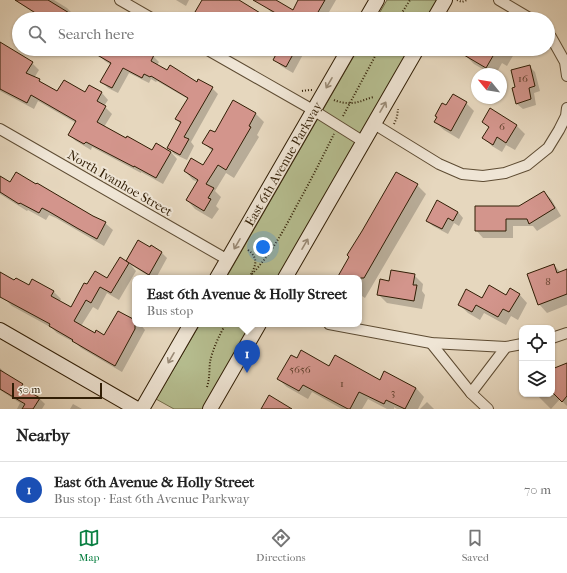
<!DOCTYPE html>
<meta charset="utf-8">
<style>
body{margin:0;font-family:"IM FELL French Canon",serif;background:#f6f6f6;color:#222}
.controls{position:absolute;right:12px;bottom:12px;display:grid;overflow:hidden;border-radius:8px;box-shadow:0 1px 3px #0004}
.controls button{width:36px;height:36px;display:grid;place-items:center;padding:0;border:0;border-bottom:1px solid #e0e0e0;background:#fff;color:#222;font:20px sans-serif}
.compass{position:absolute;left:471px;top:68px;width:36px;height:36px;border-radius:50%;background:#fff;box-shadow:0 1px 3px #0004;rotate:300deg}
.scale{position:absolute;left:12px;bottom:10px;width:90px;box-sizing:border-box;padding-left:4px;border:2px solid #311e05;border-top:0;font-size:11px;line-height:14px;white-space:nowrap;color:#311e05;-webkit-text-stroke:3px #efe5d5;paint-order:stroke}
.you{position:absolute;left:263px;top:247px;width:14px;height:14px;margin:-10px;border:3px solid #fff;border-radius:50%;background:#1a73e8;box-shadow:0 0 0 6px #1a73e833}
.badge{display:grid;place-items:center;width:26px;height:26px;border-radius:50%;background:#0b8043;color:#fff;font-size:13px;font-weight:700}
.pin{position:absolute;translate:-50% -33px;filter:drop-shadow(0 1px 2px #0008)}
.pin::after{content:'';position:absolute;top:21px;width:14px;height:12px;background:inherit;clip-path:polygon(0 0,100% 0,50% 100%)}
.popup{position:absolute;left:132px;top:275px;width:230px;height:52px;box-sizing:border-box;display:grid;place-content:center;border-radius:8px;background:#fff;filter:drop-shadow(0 1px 3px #0005);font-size:13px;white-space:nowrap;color:#767676}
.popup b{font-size:15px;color:#222}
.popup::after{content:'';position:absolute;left:50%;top:100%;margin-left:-8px;border:8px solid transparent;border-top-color:#fff}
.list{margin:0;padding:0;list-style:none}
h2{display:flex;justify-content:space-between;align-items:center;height:52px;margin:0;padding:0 16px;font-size:17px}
h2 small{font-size:13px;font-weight:400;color:#767676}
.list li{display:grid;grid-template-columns:26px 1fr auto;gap:12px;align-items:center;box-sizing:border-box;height:56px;padding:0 16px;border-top:1px solid #e0e0e0}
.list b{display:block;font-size:15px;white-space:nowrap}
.list p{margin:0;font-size:13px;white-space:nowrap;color:#767676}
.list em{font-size:13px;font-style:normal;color:#767676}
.icon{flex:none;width:22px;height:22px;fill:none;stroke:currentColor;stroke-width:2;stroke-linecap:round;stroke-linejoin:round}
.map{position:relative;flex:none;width:567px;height:409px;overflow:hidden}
.search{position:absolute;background:#fff;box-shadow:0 1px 3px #0004;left:12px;right:12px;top:12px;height:44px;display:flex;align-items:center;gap:10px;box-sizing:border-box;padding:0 14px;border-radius:22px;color:#767676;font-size:15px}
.sheet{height:108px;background:#fff}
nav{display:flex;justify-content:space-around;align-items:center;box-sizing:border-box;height:56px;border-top:1px solid #e0e0e0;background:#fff;font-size:11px;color:#767676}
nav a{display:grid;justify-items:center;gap:2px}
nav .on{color:#0b8043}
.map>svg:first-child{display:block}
.green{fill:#b6be90;stroke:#746e4a}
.shadow{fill:#0003}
.building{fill:#d3958c;stroke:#311e05}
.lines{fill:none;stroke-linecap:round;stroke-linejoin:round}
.street-casing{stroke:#5e4c33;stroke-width:12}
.secondary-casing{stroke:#311e05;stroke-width:16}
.path{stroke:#311e05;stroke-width:2;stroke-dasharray:1 2;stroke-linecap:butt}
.street{stroke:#efe5d5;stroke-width:10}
.secondary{stroke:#efe5d5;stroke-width:14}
.oneway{stroke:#9a8b77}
.labels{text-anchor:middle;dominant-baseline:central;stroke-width:4;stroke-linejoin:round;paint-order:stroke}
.number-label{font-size:11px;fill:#5a3c27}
.street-label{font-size:13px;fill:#311e05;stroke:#efe5d5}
</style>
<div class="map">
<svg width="567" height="409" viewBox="0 0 567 409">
<rect width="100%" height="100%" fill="#e6d7be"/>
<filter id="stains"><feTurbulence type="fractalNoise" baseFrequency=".005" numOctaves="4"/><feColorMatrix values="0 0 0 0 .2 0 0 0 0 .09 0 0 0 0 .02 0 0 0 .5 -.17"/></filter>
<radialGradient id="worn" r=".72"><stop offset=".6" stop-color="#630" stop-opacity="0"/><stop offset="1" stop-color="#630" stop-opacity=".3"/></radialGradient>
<!-- green -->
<g class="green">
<path d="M387,0H439L428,19H376Z"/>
<path d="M358,49H410L278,278H226Z"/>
<path d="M200,324H252L203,409H174L156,399Z"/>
</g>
<!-- shadow -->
<g class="shadow">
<path d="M15,0H54L67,8L73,14L72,16L77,19H43Z"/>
<path d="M176,0H189L186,6Z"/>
<path d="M203,0H237L265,19H203L197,12Z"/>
<path d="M267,0H274L293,11L300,0H336L325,19H282L271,12L264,5Z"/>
<path d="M0,42L7,48L32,63L39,70L34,78L58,93L85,94L89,86L102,93L108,100L104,106L112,114L104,127L153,151L156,144L171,152L177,159L163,184L141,172V173L92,147L91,150L76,141L69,135L76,123L38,101L34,109L0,91Z"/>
<path d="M99,49H129L153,56L159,62L157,65L168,71L197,83L212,88L218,94L191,142L194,146L187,160L174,154L169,148L181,124L176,119L188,99L157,81L156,82L151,79L149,83L129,73L118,93L108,88L102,82L111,65L105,61L99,55Z"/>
<path d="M280,49H306L293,73L281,66L274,59Z"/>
<path d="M469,49H509L514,54L507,66L502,63L496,74H491L474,64L465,55Z"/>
<path d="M529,66L535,72L540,91L534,93L536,105L523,109L517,104L513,89L516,88Z"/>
<path d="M466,103L474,111L459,139L444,130L435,122L447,107Z"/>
<path d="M255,113L264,122L257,135L259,137L234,178L226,173L215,191L221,197L216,206L219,209L212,219L195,209L187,200L198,182L193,180L185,171L203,166L213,152L204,143L215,134Z"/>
<path d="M483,122L516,125L525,134L515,150L506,145L502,152L492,146L484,138L490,128Z"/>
<path d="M0,178L10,184L93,216L105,223L113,230L104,246L56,218L49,215L46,220L28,210L27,211L0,194Z"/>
<path d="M417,185L426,194L365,298L359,294V278H338Z"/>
<path d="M544,192L551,199L561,216L537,231L533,226H513V238H483L476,230L519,207Z"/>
<path d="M458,212L463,218L459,226L454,223L448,234L433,226L427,221Z"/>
<path d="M151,246L162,253L167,258L156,278H152L131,265L127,261L150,249Z"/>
<path d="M120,259L131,265L136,271L119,300L107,293L98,310L93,307L81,326L95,335L105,336L135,321V324H140L145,330L122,372L81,348L77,344L57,333L52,328L12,306L7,301L0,297V273L15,282L29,287L33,280L54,292L61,299L59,302L71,308L87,286L108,280Z"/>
<path d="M554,265L561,273L567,270V305L547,313L539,304Z"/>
<path d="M414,275L423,284L422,291L425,295L422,309L387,303L378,294L390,282Z"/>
<path d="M519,294L527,303L518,320L511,316L506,325L484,313L480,320L468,313L459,304L482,299Z"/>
<path d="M297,359L380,381L416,388L424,397L418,409H397L394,407V409H387L368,399L362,409H342L312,392L308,399L287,387L278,379Z"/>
<path d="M567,364V406L560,399L551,409L536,394H552V372Z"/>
<path d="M0,368L6,374V375L22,385L28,390L27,391L39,398L45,404L42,409H17L20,403L0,390Z"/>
<path d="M427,402L434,409H420Z"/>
<path d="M73,404L82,409H70Z"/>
</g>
<!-- building -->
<g class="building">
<path d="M15,0H48L79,19H45Z"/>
<path d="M202,0H239L270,19H207L195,12Z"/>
<path d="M253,0H276L293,10L298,0H325L314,19H286Z"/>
<path d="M0,42L33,62L26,73L40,79L39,81L57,91L64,80L85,92L89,85L102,92L97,101L106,106L97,122L126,138L127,136L152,150L156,143L171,152L156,178L134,166V167L86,142L84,144L68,135L76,121L31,95L27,103L0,89Z"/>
<path d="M87,49H143L154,55L151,61L167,70L170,65L197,82L198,79L213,87L184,137L189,139L180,155L167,148L181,122L175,119L188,98L151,76L150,77L144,74L142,78L123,68L112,88L100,82L111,63Z"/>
<path d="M279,49H296L286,67L273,60Z"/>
<path d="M468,49H497L486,68L464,55Z"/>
<path d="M530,65L535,86L529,88L531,99L516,104L512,88L515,87L511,70Z"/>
<path d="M453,94L467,102L451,131L434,122L437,117L435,116L442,103L446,105Z"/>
<path d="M233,100L256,113L249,126L251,127L226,170L218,165L206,184L214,188L208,198L211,199L204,211L186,200L198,180L184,171L191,158L203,165L213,149L202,143L210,130L215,132Z"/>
<path d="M490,108L517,125L506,143L497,137L493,145L482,138L489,127L482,122Z"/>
<path d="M16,172L36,184L37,183L93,216L106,222L97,239L77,228L48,211L42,208L39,213L20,203L19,204L0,192V176L10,182Z"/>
<path d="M396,172L418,184L364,278H337L349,257L347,255L362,231Z"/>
<path d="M544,191L555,208L529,224L527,219H506V231H475V206H519Z"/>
<path d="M437,200L458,212L453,221L448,218L442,229L426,221Z"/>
<path d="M138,240L150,247L151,245L162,252L149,275L126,261Z"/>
<path d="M120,257L129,263L111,293L100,287L91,303L86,300L74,321L95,333L96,330L104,335L118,311L135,320V329L115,366L72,341L73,340L49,326L50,324L0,297V272L14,280L16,278L29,285L32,279L54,291L51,296L71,307L84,283L87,284L95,271L107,278Z"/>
<path d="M554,264L557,273L567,269V294L538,305L527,274Z"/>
<path d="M391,270L415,274L413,285H417L414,301L377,295L380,279L389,281Z"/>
<path d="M489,285L506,295L510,288L520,294L509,312L503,309L498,317L476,305L472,312L458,305L466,289L482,298Z"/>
<path d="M301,350L329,366L335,355L380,380L384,371L416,388L405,409L386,400L384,404L359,392L350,409H348L303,385L299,391L277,379L291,355L297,358Z"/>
<path d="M567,363V396L562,402L552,392V369Z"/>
<path d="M0,370L23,384L21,387L40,398L33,409H22L25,404L0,389Z"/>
<path d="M269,395L292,409H261Z"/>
</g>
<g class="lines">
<defs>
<g id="street">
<path d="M120,0L153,19"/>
<path d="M499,0L531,19"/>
<path d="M548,34L551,37L565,62L567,76"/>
<path d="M206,49L313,110L364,142"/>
<path d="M374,124L439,164L462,174L483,176L505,173L527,165L548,148L559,130L566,116L567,108"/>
<path d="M0,129L228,260"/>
<path d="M329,324L431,343L506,347L522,344"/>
<path d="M552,338L567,333"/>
<path d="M431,343L471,393L488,409"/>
<path d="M471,393L506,347"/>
</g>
<g id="secondary">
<path d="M366,19L377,0"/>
<path d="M434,19L445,0"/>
<path id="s1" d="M217,278L349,49"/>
<path d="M285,278L417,49"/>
<path d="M0,330L137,409"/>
<path d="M142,409L191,324"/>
<path d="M210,409L259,324"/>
</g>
</defs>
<!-- street casing -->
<use href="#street" class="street-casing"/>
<!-- secondary casing -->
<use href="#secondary" class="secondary-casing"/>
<!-- path -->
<g class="path">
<path d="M457,0L462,2L467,0"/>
<path d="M398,19L410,0"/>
<path d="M302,91L309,90H312"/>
<path d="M334,100C341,103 350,104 358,102C363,101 368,98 374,97"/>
<path d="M343,116L379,49"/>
<path d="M394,124L397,117L398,109"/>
<path d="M248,250C260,259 255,267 249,278"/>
<path d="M252,274C271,254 284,230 297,205C310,182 322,158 334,134"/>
<path d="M207,387C210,378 209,370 210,362C212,351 220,333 226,324"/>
</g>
<!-- street -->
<use href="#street" class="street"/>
<!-- secondary -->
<use href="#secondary" class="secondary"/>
</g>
<!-- one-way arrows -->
<defs><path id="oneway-shaft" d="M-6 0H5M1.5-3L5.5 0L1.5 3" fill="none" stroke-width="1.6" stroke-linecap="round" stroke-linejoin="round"/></defs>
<g class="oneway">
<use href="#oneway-shaft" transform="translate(329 83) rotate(120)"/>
<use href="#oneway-shaft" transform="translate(383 107) rotate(-60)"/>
<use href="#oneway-shaft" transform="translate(237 244) rotate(120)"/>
<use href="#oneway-shaft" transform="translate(305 244) rotate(-60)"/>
<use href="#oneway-shaft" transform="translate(171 358) rotate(120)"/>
</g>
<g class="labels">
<!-- number labels -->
<g class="number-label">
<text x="523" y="78">16</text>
<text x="502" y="126">6</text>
<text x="548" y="281">8</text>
<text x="300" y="369">5656</text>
<text x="342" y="383">1</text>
<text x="393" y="392">3</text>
</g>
<!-- street labels -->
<g class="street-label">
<text stroke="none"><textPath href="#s1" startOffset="132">East 6th Avenue Parkway</textPath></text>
<text transform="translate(120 183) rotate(30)">North Ivanhoe Street</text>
</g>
</g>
<rect width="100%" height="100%" filter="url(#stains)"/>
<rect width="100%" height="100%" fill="url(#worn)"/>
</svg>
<div class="controls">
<button><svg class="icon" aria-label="locate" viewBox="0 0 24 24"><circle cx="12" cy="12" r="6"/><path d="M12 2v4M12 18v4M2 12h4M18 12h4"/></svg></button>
<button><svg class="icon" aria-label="layers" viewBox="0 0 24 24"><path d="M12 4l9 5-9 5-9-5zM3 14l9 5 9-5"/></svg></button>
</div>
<svg class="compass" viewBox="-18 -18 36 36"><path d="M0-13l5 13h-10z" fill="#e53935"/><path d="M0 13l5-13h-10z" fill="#767676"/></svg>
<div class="scale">50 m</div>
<div class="you"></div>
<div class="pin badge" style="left:247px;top:373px;background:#1a4fb4">1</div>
<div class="popup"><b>East 6th Avenue &amp; Holly Street</b>Bus stop</div>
<div class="search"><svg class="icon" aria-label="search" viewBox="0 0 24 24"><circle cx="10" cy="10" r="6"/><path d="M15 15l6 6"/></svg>Search here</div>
</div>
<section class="sheet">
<h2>Nearby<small></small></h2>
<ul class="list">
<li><span class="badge" style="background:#1a4fb4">1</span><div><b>East 6th Avenue &amp; Holly Street</b><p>Bus stop · East 6th Avenue Parkway</p></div><em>70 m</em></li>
</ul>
</section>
<nav>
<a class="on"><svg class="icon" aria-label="map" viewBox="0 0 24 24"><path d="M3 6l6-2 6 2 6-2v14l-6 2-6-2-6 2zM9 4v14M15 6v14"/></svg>Map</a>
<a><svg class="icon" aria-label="directions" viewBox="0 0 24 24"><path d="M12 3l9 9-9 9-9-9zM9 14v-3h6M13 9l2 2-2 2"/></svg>Directions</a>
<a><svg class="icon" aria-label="saved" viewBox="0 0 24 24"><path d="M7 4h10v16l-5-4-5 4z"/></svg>Saved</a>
</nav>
